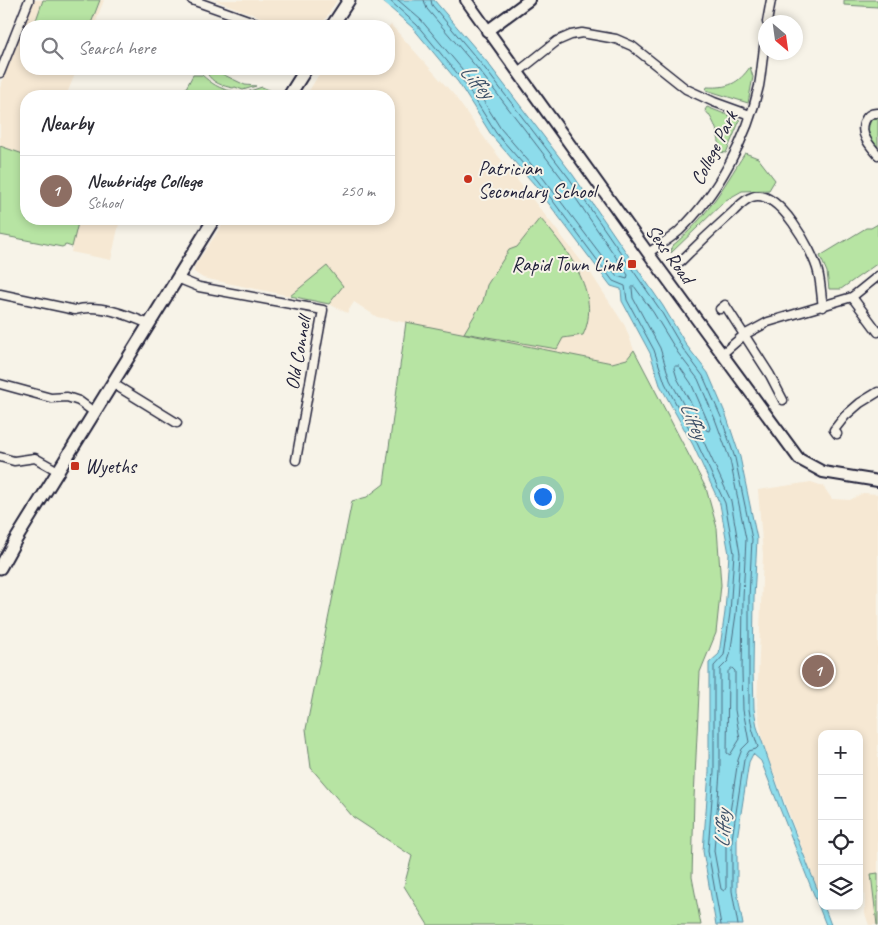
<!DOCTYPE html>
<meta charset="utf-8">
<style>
body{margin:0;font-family:Caveat,sans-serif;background:#f2f2f3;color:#2b2b33}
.controls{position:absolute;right:15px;bottom:15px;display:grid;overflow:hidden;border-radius:10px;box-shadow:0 2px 8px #0003}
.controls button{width:45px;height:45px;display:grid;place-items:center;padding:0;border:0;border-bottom:1px solid #e1e1e2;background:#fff;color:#2b2b33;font:25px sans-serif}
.compass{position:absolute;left:758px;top:15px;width:45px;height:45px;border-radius:50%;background:#fff;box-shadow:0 2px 8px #0003;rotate:151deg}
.you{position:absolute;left:542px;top:496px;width:18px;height:18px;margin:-12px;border:4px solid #fff;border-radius:50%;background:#1a73e8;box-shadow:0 0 0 8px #1a73e833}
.badge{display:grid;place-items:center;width:32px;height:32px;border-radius:50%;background:#c8321e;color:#fff;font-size:16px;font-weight:700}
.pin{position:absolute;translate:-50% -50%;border:2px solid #fff;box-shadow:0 1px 5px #0006}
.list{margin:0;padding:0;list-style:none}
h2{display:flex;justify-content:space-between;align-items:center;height:65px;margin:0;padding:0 20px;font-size:21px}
h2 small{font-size:16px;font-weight:400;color:#7c7c81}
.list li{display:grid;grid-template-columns:32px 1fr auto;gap:15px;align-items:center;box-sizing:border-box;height:70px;padding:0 20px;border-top:1px solid #e1e1e2}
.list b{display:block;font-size:19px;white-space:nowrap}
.list p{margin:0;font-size:16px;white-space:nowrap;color:#7c7c81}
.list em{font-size:16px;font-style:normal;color:#7c7c81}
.icon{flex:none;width:28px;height:28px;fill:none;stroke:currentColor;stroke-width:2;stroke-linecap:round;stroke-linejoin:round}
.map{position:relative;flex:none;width:878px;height:925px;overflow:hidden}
.search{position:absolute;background:#fff;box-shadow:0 2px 8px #0003;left:20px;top:20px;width:375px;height:55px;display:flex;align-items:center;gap:12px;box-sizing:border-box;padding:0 18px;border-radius:20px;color:#7c7c81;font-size:19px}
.panel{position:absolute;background:#fff;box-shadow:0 2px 8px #0003;left:20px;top:90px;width:375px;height:135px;border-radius:20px}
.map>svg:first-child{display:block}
.built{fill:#f6e8d3}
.green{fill:#b7e4a3;stroke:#6c836f}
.water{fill:#8ddceb;stroke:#6292a5}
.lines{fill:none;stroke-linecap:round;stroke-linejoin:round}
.shore{stroke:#4d6c81;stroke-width:1}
.minor-casing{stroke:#22223b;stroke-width:11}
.tertiary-casing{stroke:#22223b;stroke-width:14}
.secondary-casing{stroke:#22223b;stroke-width:15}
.minor{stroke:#f7f3e8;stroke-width:8}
.tertiary{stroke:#f7f3e8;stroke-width:10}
.secondary{stroke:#f7f3e8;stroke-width:11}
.poi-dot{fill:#c8321e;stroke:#f7f3e8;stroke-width:2}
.labels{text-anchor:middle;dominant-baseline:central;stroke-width:4;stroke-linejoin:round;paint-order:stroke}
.street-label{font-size:20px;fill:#22223b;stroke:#f7f3e8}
.poi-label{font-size:20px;fill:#22223b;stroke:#f7f3e8;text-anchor:start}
.water-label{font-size:21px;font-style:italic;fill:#3d5067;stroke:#f7f3e8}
</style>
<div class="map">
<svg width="878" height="925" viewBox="0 0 878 925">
<rect width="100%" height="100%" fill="#f7f3e8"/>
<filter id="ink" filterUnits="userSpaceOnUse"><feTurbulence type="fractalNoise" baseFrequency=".02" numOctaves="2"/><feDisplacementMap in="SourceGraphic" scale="10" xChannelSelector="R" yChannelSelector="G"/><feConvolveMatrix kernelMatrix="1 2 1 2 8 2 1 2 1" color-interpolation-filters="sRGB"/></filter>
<g filter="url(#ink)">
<!-- built -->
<g class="built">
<path d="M33,0H104L94,26H26V69H77L66,96H26V219H120L111,260L71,252L72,247L66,245L62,247L0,235V88Z"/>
<path d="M214,0H337L321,26H285Z"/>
<path d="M391,25L454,95L488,143L590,272L625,326L634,350L627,359L612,363L377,317L354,302L347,313L329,304L203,278L194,272V267L226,219H389V96H306L322,69H389V27Z"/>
<path d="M811,482L823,486L832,499L850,500L863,493L878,494V925H869L865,914L864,880L859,881V734H822V887L817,888L763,744L757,705L763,555L758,490Z"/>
</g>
<!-- green -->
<g class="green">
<path d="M43,0H100L90,26H34Z"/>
<path d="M844,0H878V7L844,5Z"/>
<path d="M750,67L753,77L748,103L706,90L707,87C728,88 738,84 750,67Z"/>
<path d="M210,71H216L245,85L256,86L243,90L235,87L233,88C223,86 212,83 207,73Z"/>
<path d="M193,75H202C211,83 219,89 232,91L235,96L262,87L274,92L272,96H204L186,88Z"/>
<path d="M707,107L740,120L726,153L720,152C719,136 716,122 705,110Z"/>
<path d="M872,118H878V149C869,137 865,133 872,118Z"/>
<path d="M0,146L26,155V219H79L72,247L66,245L62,247L0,235Z"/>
<path d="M745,153L758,158L775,180L769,190L742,191L726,200L671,253L672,246C706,219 722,189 745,153Z"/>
<path d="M540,218C565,247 603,294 583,335L563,338L557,349L464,333L483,301L487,285L509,250L517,247Z"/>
<path d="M878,224V263L841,289H829L827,272L820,256L866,228H871Z"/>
<path d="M327,266L343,286L329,304L290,296Z"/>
<path d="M406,322L612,363L627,359L634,350L706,488L717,528L721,585L716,633L700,672L694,798L692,877L701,925H428L404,886L412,856L353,817L311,768L306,729L352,501L367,497L384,484Z"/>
<path d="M878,873V925H877L871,874Z"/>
</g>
<!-- water -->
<path class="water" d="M381,0H434L487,62L573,175L663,306L687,346L708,373L726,415L740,457L757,539L754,598L753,671L754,709L757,727L784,805L822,901V906H824L831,925H826L761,761L753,754L749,762L737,839V891L743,925H716L703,851L709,772V663L719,654L725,612L729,554L720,504L693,445L660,385L650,353L622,301L621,289L611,286L534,184L492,136L458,82L413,28Z"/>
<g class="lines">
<!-- shore -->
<g class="shore">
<path d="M389,0L417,25L462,79L496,133L538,181L613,281L625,286L627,300L654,350L665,383L697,443L725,503L734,553L730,613L724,655L714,666V772L708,851L721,925"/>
<path d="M398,0L421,20L467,75L501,129L543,178L617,276L627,279L628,275L564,181L532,139L478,69L427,9L424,0"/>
<path d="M431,0L432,5L483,66L569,178L659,308L683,349L703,376L721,417L735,458L752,539L749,598V709L752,728L758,747L756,749L749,751L744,760L732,839V891L738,925"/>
<path d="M634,286L653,312L678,353L698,379L715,419L730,460L746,539L743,598L742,671L743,710L749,742L742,749L738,760L726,838V888L724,891L721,889L714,851L720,772V669L728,661L730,655L736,614L740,554L731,501L703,440L670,380L660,348L633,298L632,288Z"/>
<path d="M676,366H679L691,383L708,422L710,428L709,431L706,430L677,378L674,368Z"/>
<path d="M732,668L735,671V710L740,739L730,755L727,753L728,672Z"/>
</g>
<defs>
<g id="minor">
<path d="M192,0L265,26"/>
<path d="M767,22L771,0"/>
<path d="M518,72L557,41L571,35L582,33L616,39L632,46L686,89L714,102L750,115"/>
<path d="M0,73L29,0"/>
<path d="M878,113C864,112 860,128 866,139C869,145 874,150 878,155"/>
<path d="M648,253C658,246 670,239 679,231C717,195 748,137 759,86C762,69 763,51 766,33"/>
<path d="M681,261C698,244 716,227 734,211C739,206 745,199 752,197C778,187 813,251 818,272C821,283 821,295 823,307"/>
<path d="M177,278L199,287L323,310L296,460"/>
<path d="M0,294L75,310C98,303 127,315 149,324"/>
<path d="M852,297L878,332"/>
<path d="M720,309L725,305L770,375L783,400"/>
<path d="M722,354L744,335L768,322L852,297L878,276"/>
<path d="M112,383L177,423"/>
<path d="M0,384L51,398L67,397L79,401L94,412"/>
<path d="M837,434L834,430L845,416L860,403L878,392"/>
<path d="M0,457L14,461L35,458L58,471"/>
</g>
<g id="tertiary">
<path d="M466,0L648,253L799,459L823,472L878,481"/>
<path d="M487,31L529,0"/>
</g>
<g id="secondary">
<path d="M332,26L349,0"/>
<path d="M289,96L306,69"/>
<path d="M0,568L15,541L214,219"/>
</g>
</defs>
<!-- minor casing -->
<use href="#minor" class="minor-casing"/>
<!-- tertiary casing -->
<use href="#tertiary" class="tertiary-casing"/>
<!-- secondary casing -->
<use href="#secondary" class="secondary-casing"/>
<!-- minor -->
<use href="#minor" class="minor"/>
<!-- tertiary -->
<use href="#tertiary" class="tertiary"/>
<!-- secondary -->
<use href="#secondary" class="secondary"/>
</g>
</g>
<!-- markers -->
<g class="poi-dot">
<circle cx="468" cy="179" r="5"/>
<rect x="627" y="259" width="10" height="10" rx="2.5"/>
<rect x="70" y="461" width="10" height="10" rx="2.5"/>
</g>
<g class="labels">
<!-- street labels -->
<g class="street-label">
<text transform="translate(714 148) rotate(-63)">College Park</text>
<text transform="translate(670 254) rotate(54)">Sexs Road</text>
<text transform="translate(298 353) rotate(-80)">Old Connell</text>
</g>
<!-- poi labels -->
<g class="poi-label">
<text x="478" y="168">Patrician<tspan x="478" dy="23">Secondary School</tspan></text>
<text x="622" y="264" text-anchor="end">Rapid Town Link</text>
<text x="85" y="466">Wyeths</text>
</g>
<!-- water labels -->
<g class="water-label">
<text transform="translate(477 81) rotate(47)">Liffey</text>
<text transform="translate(694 420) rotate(66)">Liffey</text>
<text transform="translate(722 829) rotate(-89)">Liffey</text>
</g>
</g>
</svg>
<div class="controls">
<button>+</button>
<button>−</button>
<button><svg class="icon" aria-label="locate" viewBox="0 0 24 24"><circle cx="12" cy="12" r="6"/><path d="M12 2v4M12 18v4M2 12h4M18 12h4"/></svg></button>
<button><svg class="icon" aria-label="layers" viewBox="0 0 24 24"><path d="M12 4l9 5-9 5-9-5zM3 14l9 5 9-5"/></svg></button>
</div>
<svg class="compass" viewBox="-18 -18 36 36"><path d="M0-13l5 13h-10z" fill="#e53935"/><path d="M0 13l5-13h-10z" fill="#7c7c81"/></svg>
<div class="you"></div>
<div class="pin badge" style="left:818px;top:671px;background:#8d6e63">1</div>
<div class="search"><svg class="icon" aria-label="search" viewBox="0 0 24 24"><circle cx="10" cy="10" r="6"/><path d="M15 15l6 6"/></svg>Search here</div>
<section class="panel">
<h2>Nearby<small></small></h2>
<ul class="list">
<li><span class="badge" style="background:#8d6e63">1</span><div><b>Newbridge College</b><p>School</p></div><em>250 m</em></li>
</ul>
</section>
</div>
